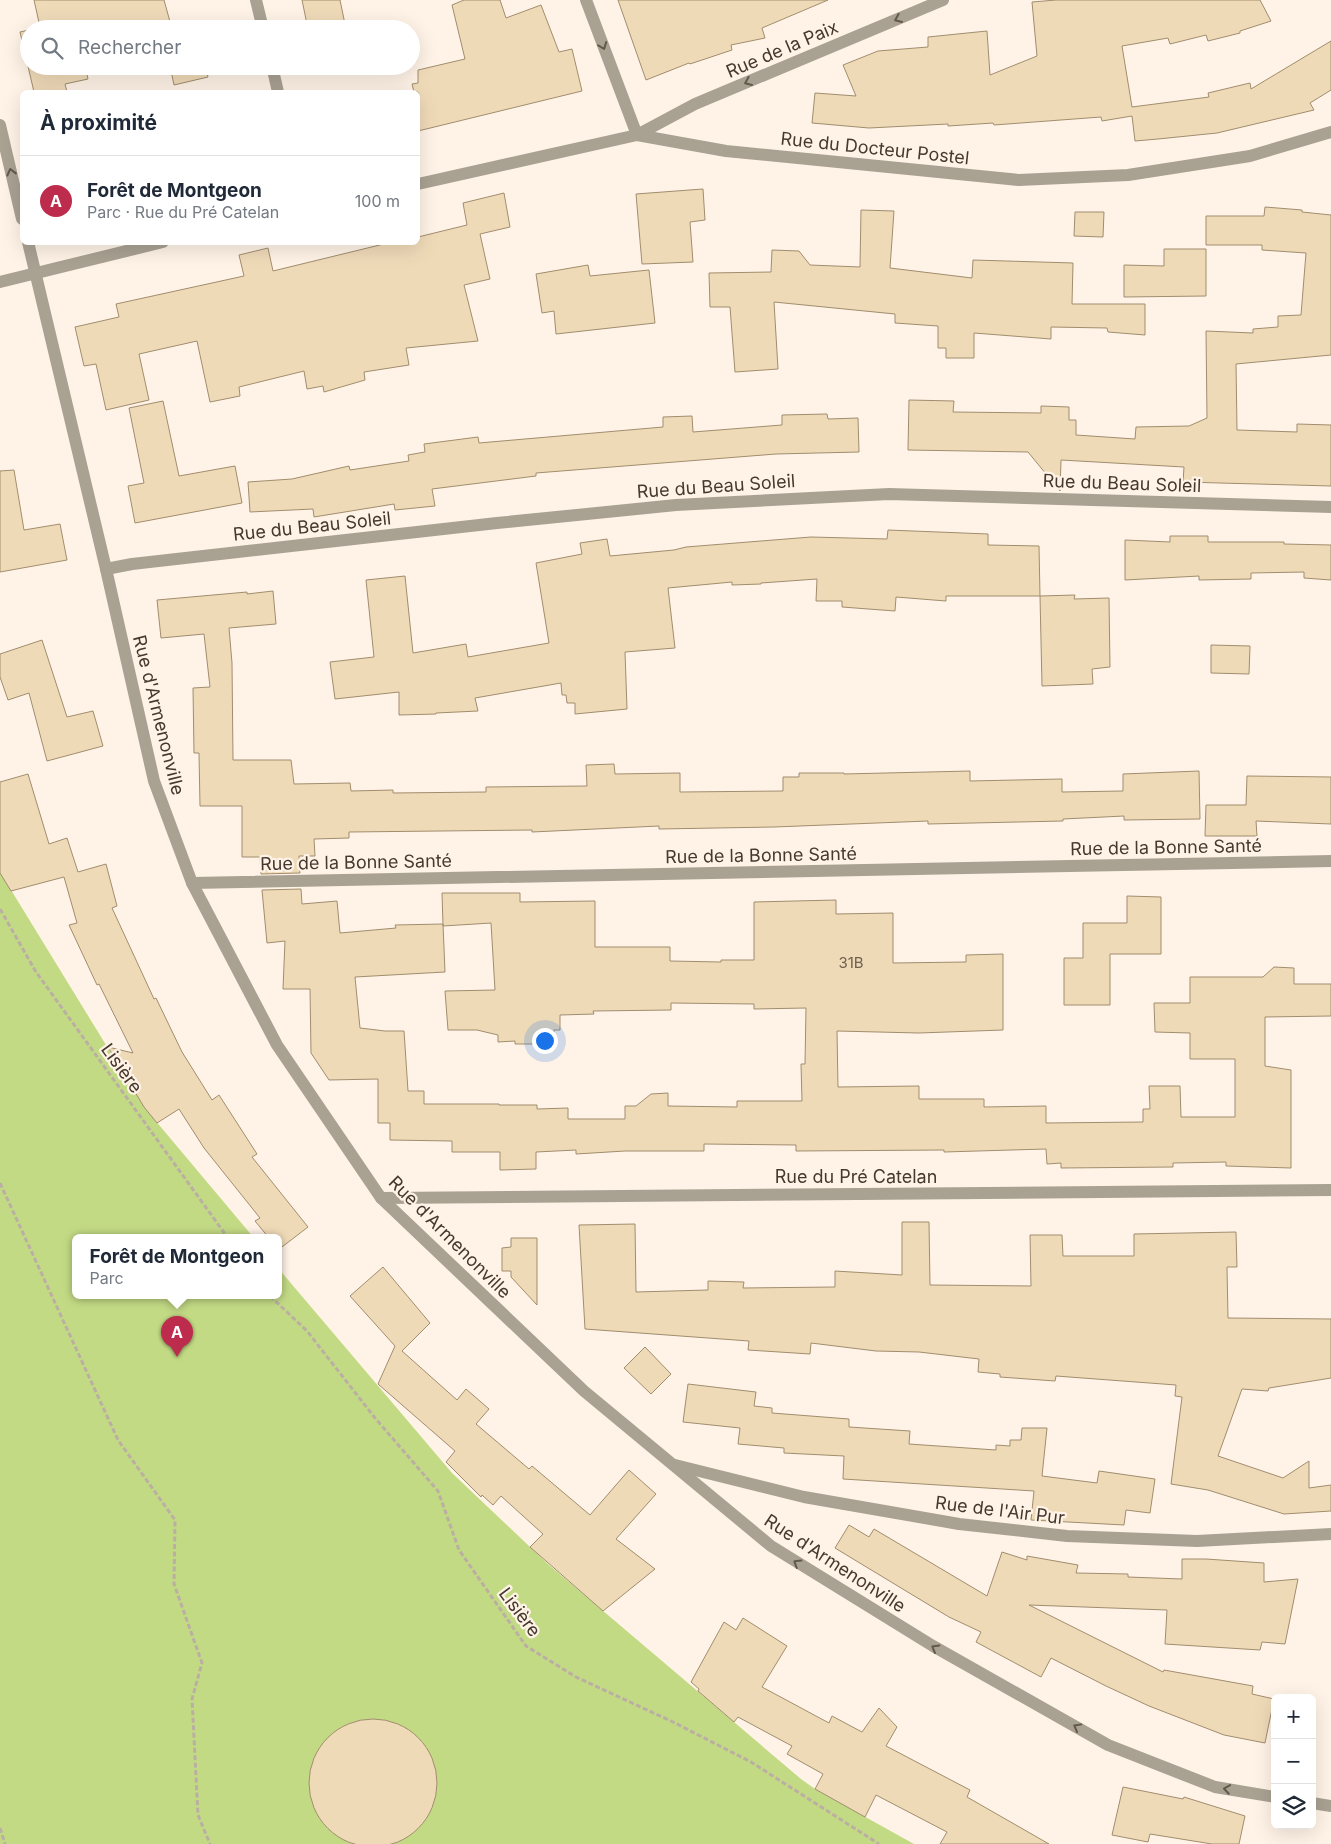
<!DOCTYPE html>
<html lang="fr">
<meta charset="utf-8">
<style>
body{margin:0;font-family:Inter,sans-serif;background:#f2f2f3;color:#1f2937}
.controls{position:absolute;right:15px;bottom:15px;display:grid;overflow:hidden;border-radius:8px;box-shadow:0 5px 20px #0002}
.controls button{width:45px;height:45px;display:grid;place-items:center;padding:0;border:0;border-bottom:1px solid #e0e1e3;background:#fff;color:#1f2937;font:25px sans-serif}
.you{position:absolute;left:544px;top:1040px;width:18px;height:18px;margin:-12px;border:4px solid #fff;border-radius:50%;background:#1a73e8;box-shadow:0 0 0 8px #1a73e833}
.badge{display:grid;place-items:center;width:32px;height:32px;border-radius:50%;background:#bd2c4c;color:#fff;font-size:16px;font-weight:700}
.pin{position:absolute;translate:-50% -41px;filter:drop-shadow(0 1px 2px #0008)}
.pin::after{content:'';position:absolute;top:26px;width:18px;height:15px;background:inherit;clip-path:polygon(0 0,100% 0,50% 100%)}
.popup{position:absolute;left:72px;top:1234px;width:210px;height:65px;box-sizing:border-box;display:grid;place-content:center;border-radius:8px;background:#fff;filter:drop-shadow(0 1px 4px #0005);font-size:16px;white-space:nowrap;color:#747a83}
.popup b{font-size:19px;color:#1f2937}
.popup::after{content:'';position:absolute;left:50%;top:100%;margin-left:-10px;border:10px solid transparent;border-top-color:#fff}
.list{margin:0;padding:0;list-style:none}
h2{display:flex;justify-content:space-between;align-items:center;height:65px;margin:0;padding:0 20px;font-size:21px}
h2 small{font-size:16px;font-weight:400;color:#747a83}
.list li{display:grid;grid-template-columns:32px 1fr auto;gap:15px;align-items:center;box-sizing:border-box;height:90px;padding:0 20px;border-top:1px solid #e0e1e3}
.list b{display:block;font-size:19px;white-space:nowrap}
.list p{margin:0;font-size:16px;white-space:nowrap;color:#747a83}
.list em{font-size:16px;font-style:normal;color:#747a83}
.icon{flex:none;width:28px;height:28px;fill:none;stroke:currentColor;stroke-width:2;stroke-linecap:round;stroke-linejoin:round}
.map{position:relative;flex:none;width:1331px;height:1844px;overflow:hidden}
.search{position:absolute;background:#fff;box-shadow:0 5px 20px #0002;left:20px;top:20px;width:400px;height:55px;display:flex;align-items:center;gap:12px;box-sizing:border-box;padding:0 18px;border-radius:28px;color:#747a83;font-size:19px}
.panel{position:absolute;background:#fff;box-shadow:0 5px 20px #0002;left:20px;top:90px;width:400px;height:155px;border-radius:8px}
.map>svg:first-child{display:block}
.green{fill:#c3da85}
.building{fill:#efdab8;stroke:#a18d6e}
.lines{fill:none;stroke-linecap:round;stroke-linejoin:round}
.path{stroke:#bbafa3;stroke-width:3;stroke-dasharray:5 2.5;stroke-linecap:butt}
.street{stroke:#a9a293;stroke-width:12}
.oneway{stroke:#63584c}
.labels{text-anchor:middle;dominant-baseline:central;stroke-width:4.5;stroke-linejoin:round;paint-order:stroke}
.number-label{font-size:15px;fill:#706150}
.street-label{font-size:18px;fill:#45392e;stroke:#fff3e7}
</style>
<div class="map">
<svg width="1331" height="1844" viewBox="0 0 1331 1844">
<rect width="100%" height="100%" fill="#fff3e7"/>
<!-- green -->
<path class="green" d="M0,872L144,1107L254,1238H76V1296H278V1268L452,1473L549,1565L801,1779L815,1789L914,1844H0Z"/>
<!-- building -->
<g class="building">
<path d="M34,0H164L172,29H33L40,27Z"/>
<path d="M302,0H340L346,29H308Z"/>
<path d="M464,0H500L506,18L541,5L559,52L572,49L582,91L418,131V92H414L412,84L418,83V70L465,59L452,5Z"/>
<path d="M618,0H828L762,28L765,38L731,45L732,50L690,64L689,63L646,80Z"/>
<path d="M1056,0H1260L1271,21L1240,31V33L1208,41L1206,35L1170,44L1168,38L1122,46L1132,107L1209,97L1208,93L1250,83L1251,89L1331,41V90L1310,103L1314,110L1217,133L1158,139L1135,141L1132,116L1102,121L1101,117L994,125L993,123L948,126V124L869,128L812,123L815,93L856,96L843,65L878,51L928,47V37L987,31L990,75L1037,56L1032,2Z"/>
<path d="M29,30V66H85L88,79L65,84L67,92H34L20,32Z"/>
<path d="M170,66H205L208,77L174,85Z"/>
<path d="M703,189L705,220L690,222L693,262L642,264L636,194Z"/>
<path d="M504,193L510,227L480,234L490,279L464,285L478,341L406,348L409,365L364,372L365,380L324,392L323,386L307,389L304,371L239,387L240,396L210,402L197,341L139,354L149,400L106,410L96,364L84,366L75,327L119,317L116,304L244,276L239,255L268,248L273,271L392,242H418V237L467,225L463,203Z"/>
<path d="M1265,207L1302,210V212L1331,215V355L1236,364L1237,430L1297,432V424L1331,425V486L1183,482L1184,467L1061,460L1060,491L1028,452L908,450L909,400L954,401L953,412L1041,413V406L1069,407V420H1076V435L1135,439L1136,427L1189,426L1207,418L1206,331L1253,333V329L1278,327V316L1301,315L1306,253L1262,250V245H1206V216H1264Z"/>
<path d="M861,210L894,211L890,268L972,278L973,260L1073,263L1072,304H1145V335L1108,332L1107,328L1051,327V339L974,333V358H946V348H938V326L895,323V314L774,302L778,369L735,372L730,307H710L709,273L771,272L772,250L799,251L810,265L860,267Z"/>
<path d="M1075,212H1104L1103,237L1074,236Z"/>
<path d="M1164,249H1206V296L1124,297V265L1164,266Z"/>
<path d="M588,265L590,276L649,270L655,323L556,334L554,311L542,313L536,274Z"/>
<path d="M163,401L179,476L235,466L242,503L135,523L128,486L144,483L129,408Z"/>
<path d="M827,414L828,419L858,418L859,452L776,454L536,473V476L432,489L435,506L395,510L394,504L314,517L313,509L250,512L248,482L292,479L349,466L350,470L409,461L408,455L425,452L424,444L478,437L479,443L663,427V417L692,416L693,432L782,425V415Z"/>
<path d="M14,470L24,530L60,524L67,560L0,572V471Z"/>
<path d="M888,530L988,534V545L1039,546L1040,596H946V601L896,597L895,611L842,607V601H816L817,579L761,583V584L732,585V582L668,588L675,648L625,652L627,709L575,714V703H567L566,695H562L561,683L475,698L478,711L436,713V714L399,715V692L335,699L330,662L374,657L366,580L405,576L413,653L466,644L468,657L549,643L536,563L582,554L580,543L607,539L610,556L674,550L686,547L811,537L887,539Z"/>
<path d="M1170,536H1208V542H1284V544L1331,545V580L1304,578V572L1251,573V579L1199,580V576L1125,580V540L1170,542Z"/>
<path d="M273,591L276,624L229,628L232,663L233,760H291L294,784L350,783L351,791L393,790V793L486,792V787L587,786L586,765L614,764L615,774L680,773V792L783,791V777H799V773H844V774L970,771V781L1062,779V792L1123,791V774L1199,771L1200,819L1124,820V816L1063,819V821L928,824V821L774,827L659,829V826L532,832V830L349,832V838L314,839L315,856H299L300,873L261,874L260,857H242V806H200L199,753H194L193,688L210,687L204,634L161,638L157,600L247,592V594Z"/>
<path d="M1075,595L1074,599L1109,598L1110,667L1092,669L1093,684L1042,686L1040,596Z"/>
<path d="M42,640L67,717L93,711L103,746L47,761L29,693L8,700L0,677V654Z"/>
<path d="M1211,645L1250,646L1249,674L1211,673Z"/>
<path d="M28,774L49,844L67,838L78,872L106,864L117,906L112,908L154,999L156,998L182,1052L212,1100L219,1095L257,1154L252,1157L308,1227L278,1250V1238H269L255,1221L260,1218L204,1148L179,1109L157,1123L144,1107L108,1047L133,1053L99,984L97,985L69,925L77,923L64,877L11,891L0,873V782Z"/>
<path d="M1247,776L1331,777V824L1256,821L1257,836H1205L1206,805H1246Z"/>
<path d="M301,889L302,904L337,901L340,933L396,928L395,925L443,924L445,972L355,977L360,1028L385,1031H404L408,1091H424V1104H499V1105H537V1109L568,1108V1119H625V1106H636L651,1094L668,1093V1106L737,1107V1101H802L801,1064H805L806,1008L754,1009V1004L671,1003V1010L593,1011L594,1014L560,1015V1030H554V1044H515V1041L498,1042V1035L477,1030H448L445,991L495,990L491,923L443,926L442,893H520V902L595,901V947H670V961L721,962V960H754V902L836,900V914L893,913V963L966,962V955L1003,954V1030L919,1033L837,1031L838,1087L919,1086V1099H984V1107L1046,1106V1123L1143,1122V1109H1150L1149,1086H1180L1181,1117H1235V1059H1190V1033L1155,1032L1154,1003H1190V977H1263L1274,967L1294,968V984H1331V1016L1265,1017V1066L1291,1070V1168L1226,1166V1162L1173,1163V1167L1061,1168V1163L1047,1164L1046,1149L944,1152V1150L796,1151V1145L704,1144V1151H625L576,1154V1150L536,1152V1169L500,1170V1152H452V1141L390,1140V1123H378V1079L329,1080L311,1053L310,989H283L285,941L267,943L262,890Z"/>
<path d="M1127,896L1161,897V954H1110V1005H1064V958H1083V923H1127Z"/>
<path d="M902,1222H929L930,1285L1031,1286L1030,1235H1062L1063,1256H1134V1234L1236,1232L1237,1267H1227L1228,1318L1331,1319V1378L1269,1388L1268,1391L1242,1389L1218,1456L1283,1478L1309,1461V1488L1331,1485V1511L1284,1514L1208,1490L1171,1484L1182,1397L1175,1396L1176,1385L1056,1376L1055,1381L1000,1377V1374L978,1372L979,1359L919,1352L876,1351L811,1343L810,1354L748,1350L749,1341L585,1329L579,1225L635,1224L636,1292L708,1290V1281L744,1282L743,1288L835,1287V1271L902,1275Z"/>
<path d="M511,1238H537V1305L511,1277V1271H502V1248L511,1247Z"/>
<path d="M383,1267L430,1323L402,1351L457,1400L466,1389L489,1409L476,1424L529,1469L532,1466L590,1515L629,1470L656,1494L616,1539L655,1569L603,1611L530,1547L543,1534L501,1496L493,1505L482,1495L481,1497L446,1462L455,1451L378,1384L395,1346L350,1296Z"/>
<path d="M645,1347L671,1374L651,1394L624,1368Z"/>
<path d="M688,1384L756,1392L754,1406L772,1408V1413L849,1419V1427L910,1431L909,1444L996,1450V1445L1010,1446V1440H1021L1022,1428H1047L1042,1476L1097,1483L1099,1471L1155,1479L1150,1513L1126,1510L1124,1525L1031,1520L1034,1491L843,1479L844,1456L784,1453V1448L738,1444L740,1428L683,1422Z"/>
<path d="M849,1525L869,1537L874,1529L987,1596L1002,1552L1027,1560V1556L1078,1565L1076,1573L1128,1574V1577L1182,1579V1559H1206L1264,1563V1582L1298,1579L1285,1644L1262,1642L1260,1650L1165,1644L1167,1610L1029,1605L1163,1672L1164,1670L1253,1686L1252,1694L1274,1699L1265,1743L1224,1735L1149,1706L1106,1686L1051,1658L1041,1677L976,1642L981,1632L949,1617L835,1548Z"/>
<path d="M743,1618L787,1646L762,1687L829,1723L832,1716L862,1732L879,1708L897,1727L886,1746L970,1790L967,1797L1049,1844H940L947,1832L876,1795L865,1817L815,1789L823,1774L787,1754L792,1746L738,1717L734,1722L698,1691L699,1689L691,1682L724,1622L736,1630Z"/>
<circle cx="373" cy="1783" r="64"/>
<path d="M1123,1787L1183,1799L1184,1797L1245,1816L1239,1844H1212L1150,1834L1148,1842L1112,1835Z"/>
</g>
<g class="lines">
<!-- path -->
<g class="path">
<path d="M0,909L36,972L228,1238"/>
<path d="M0,1183L118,1440L175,1520L174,1584L202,1663L192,1699L198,1815L210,1844"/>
<path d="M270,1296L307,1331L375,1418L438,1491L459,1550L526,1646L576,1677L673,1722L751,1762L879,1844"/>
<path d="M0,1828L5,1844"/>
</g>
<!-- street -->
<g class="street">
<path d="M256,0L263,29"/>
<path d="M586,0L637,135L695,104L943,0"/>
<path d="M272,66L278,92"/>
<path d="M0,125L22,219"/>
<path d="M418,184L637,135L726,151L1019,180L1128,175L1250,156L1331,132"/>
<path d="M28,242L106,569L154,781L192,883L277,1045L381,1198L584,1391L771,1546L933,1646L1108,1745L1215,1787L1275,1797"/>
<path d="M0,282L163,242"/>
<path d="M106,569L132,564L497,523L676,505L889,494L1331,507"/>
<path d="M192,883L1331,861"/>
<path d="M381,1198L1331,1190"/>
<path d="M675,1465L804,1497L959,1524L1067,1536L1197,1541L1331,1534"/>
<path d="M1312,1803L1331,1806"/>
</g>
</g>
<!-- one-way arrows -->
<defs><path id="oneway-chevron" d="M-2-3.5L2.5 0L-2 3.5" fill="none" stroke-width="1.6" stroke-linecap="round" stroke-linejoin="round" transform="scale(1.25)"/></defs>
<g class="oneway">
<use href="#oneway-chevron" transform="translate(898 19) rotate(157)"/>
<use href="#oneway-chevron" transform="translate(603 46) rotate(69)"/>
<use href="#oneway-chevron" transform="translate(748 82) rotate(157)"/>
<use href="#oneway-chevron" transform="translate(11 172) rotate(-104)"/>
<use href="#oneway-chevron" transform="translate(797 1563) rotate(-148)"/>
<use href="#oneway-chevron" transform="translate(935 1648) rotate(-150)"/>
<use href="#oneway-chevron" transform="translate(1077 1727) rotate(-151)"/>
<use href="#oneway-chevron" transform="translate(1227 1789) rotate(-171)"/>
</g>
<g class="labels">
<!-- number labels -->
<g class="number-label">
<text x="851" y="962">31B</text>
</g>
<!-- street labels -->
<g class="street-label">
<text transform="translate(782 49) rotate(-23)">Rue de la Paix</text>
<text transform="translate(875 148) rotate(6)">Rue du Docteur Postel</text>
<text transform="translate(1122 483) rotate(2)">Rue du Beau Soleil</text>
<text transform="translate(716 486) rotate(-4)">Rue du Beau Soleil</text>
<text transform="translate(312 526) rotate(-6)">Rue du Beau Soleil</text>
<text transform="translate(159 715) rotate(76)">Rue d'Armenonville</text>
<text transform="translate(1166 847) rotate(-1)">Rue de la Bonne Santé</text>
<text transform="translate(761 855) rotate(-1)">Rue de la Bonne Santé</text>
<text transform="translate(356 862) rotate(-1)">Rue de la Bonne Santé</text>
<text transform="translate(122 1068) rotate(54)">Lisière</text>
<text x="856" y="1176">Rue du Pré Catelan</text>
<text transform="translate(450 1237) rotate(45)">Rue d'Armenonville</text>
<text transform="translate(1000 1510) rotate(7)">Rue de l'Air Pur</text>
<text transform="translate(835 1563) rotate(33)">Rue d'Armenonville</text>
<text transform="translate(520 1612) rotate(53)">Lisière</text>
</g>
</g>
</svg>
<div class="controls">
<button>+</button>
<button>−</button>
<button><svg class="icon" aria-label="layers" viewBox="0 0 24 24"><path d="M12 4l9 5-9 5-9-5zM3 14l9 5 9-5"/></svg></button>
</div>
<div class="you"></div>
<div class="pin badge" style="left:177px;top:1357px">A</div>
<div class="popup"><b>Forêt de Montgeon</b>Parc</div>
<div class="search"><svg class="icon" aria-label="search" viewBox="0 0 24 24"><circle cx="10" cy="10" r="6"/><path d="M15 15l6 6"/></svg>Rechercher</div>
<section class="panel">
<h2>À proximité<small></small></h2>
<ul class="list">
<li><span class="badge">A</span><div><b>Forêt de Montgeon</b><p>Parc · Rue du Pré Catelan</p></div><em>100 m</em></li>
</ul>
</section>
</div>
